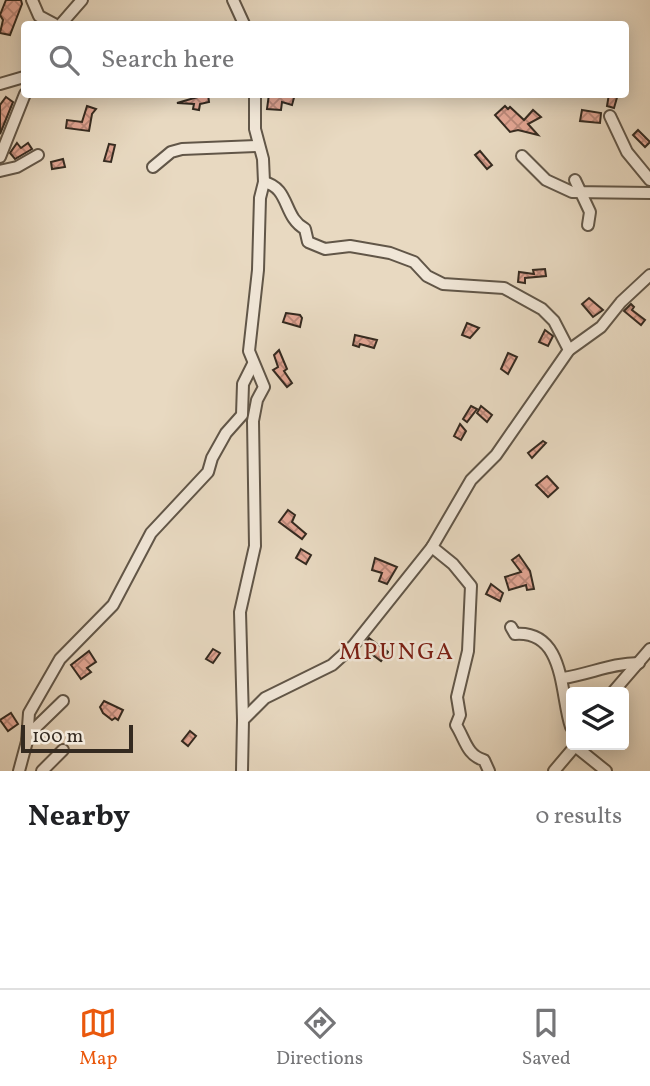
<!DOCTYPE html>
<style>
body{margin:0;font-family:Vollkorn,serif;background:#f6f6f6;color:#202124}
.controls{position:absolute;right:21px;bottom:21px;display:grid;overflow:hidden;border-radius:7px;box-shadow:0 4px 18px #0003}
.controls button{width:63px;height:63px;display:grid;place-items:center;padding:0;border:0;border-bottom:2px solid #e0e0e0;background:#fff;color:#202124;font:35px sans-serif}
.scale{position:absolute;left:21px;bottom:18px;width:112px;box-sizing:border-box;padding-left:7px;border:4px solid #342a20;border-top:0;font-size:19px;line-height:24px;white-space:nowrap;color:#342a20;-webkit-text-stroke:5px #f0e6d7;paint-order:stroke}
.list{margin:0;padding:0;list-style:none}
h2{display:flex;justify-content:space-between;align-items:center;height:91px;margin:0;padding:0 28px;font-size:30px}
h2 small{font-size:23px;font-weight:400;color:#757577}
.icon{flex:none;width:38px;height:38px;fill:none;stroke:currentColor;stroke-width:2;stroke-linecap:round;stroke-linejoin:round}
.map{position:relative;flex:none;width:650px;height:771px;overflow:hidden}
.search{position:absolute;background:#fff;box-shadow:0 4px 18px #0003;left:21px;right:21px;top:21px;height:77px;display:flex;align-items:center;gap:18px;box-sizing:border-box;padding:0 24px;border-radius:7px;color:#757577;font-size:26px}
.sheet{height:217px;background:#fff}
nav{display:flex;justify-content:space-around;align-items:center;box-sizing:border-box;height:98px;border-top:2px solid #e0e0e0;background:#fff;font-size:19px;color:#757577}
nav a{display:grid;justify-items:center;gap:4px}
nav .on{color:#ea580c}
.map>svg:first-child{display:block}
.building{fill:url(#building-cross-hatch);stroke:#342a20;stroke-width:2}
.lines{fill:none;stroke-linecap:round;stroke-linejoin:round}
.minor-casing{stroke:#615648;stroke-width:14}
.minor{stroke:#f0e6d7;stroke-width:10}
.labels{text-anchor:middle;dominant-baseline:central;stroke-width:5;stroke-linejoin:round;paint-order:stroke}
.quarter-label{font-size:24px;letter-spacing:2px;fill:#7a1f14;stroke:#f0e6d7}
</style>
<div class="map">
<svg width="650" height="771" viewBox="0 0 650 771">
<defs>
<pattern id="building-cross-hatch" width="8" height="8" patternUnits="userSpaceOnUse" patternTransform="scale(1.75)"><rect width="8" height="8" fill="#e3a694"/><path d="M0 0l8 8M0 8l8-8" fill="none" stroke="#b98778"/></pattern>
</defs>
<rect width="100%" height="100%" fill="#e8d9c1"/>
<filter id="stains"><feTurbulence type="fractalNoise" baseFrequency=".00286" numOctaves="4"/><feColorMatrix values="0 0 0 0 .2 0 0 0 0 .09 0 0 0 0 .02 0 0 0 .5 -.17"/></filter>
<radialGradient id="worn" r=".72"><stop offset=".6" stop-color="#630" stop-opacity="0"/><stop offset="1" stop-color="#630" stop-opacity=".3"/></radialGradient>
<!-- building -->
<g class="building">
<path d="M6,0H21L22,4L10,35L0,33L3,20L0,15Z"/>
<path d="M208,94L209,102L200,104L199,110L193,109L194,104L177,103Z"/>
<path d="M269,94H295L292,105L282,102L281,110L267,109Z"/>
<path d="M609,94H618L614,108L607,106Z"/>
<path d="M6,97L13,102L0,134V105Z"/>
<path d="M87,106L96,109L92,114L89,131L66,128L67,120L82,122Z"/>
<path d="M505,106L508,109L510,107L524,120L533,110L541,117L528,124L538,135L518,130L510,132L495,115Z"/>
<path d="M582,110L601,113L600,123L580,121Z"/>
<path d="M638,130L650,142L645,147L633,135Z"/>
<path d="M17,143L21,148L28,143L32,149L15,159L10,153Z"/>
<path d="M109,144L115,145L111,162L104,161Z"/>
<path d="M480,151L492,165L487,169L475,155Z"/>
<path d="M63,159L65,167L52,169L51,162Z"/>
<path d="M545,269L546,276L525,278V283L518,282L519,272L534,274L533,270Z"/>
<path d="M589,298L603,310L593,317L582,304Z"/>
<path d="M631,304L634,307L632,310L645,320L641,325L624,311Z"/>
<path d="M286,313L300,315L302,318L300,327L283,322Z"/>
<path d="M467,323L479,328L470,338L462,335Z"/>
<path d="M545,330L553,336L548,346L539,342Z"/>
<path d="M355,335L377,340L374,348L360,344L359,347L353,345Z"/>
<path d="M279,350L287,369L284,371L292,383L287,387L273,370L278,367L274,355Z"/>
<path d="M508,353L517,357L508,374L501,369Z"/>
<path d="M471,406L477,409L467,422L463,419Z"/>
<path d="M481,406L492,415L487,422L477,413Z"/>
<path d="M460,424L466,431L461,440L454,436Z"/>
<path d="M543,441L546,443L532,458L528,453Z"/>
<path d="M547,476L558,488L548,497L536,485Z"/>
<path d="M288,510L295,515L292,522L306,534L302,539L279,522Z"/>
<path d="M301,549L311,555L306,564L296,558Z"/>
<path d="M519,555L530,571L534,589L527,590L526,585L509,590L505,577L521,572L512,560Z"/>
<path d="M375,558L397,567L387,584L379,581L382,573L372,570Z"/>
<path d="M491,584L503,593L500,601L486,594Z"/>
<path d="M369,638L388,652L381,661L370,653L374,649L366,643Z"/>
<path d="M213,649L220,653L213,663L206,659Z"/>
<path d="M89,651L96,662L87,668L91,672L81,679L71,665Z"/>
<path d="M104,701L123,710L118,720L115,718L112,720L103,713L100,707Z"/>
<path d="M11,713L18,724L8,731L0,720Z"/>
<path d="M190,731L196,736L188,746L182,741Z"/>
</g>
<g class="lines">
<defs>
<g id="minor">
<path d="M32,0L39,16L54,24"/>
<path d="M233,0L244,24"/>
<path d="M61,24L82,0"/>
<path d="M0,84L24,77"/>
<path d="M610,116L627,152L650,180"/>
<path d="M522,156L546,180L572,192L650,193"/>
<path d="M0,157L25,94"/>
<path d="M153,167L171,152L182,149L259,146"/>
<path d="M0,171L17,167L38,155"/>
<path d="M575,180L590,212L588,225"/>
<path d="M264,182C290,188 283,217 305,229L308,242L325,249L350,246L390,253L414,262L427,276L443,284L504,288L542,309L554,321L569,350"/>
<path d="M432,547L453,564L471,586L468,651L457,697L460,715L456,725C465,739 467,756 484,760L489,771"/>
<path d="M511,627L515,634C566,630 560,696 571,727"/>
<path d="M563,678C590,674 612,663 639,663"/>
<path d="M613,692L650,649"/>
<path d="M243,720L240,612L255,546L253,421L257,400L264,387L249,351L258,270L260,198L264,182L263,159L255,129V94"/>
<path d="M27,741L29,713L60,659L113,605L151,533L208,472L212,458L226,433L242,415L243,384L253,364"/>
<path d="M575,746L606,771"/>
<path d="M19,771L29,734L63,701"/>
<path d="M42,771L63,750"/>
<path d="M242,771L243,720L265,698L332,665L353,646L432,547L471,480L496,455L569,350L601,327L621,302L650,275"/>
<path d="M554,771L576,745"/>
</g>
</defs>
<!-- minor casing -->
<use href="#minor" class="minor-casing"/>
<!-- minor -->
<use href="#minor" class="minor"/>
</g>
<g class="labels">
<!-- quarter labels -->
<g class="quarter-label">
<text x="397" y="653">MPUNGA</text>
</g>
</g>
<rect width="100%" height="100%" filter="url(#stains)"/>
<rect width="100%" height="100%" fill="url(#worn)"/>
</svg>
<div class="controls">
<button><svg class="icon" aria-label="layers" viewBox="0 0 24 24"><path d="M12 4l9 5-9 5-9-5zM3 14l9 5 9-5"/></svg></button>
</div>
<div class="scale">100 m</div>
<div class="search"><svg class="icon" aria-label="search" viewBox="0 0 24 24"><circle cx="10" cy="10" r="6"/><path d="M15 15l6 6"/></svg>Search here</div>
</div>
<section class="sheet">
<h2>Nearby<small>0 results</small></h2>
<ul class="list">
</ul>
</section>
<nav>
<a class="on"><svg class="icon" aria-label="map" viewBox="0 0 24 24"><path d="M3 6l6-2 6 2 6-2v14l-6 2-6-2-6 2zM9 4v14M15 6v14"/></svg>Map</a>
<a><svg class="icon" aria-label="directions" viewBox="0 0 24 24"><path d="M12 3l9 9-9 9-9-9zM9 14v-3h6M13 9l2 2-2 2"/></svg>Directions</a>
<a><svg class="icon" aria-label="saved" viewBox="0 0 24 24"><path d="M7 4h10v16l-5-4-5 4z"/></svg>Saved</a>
</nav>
